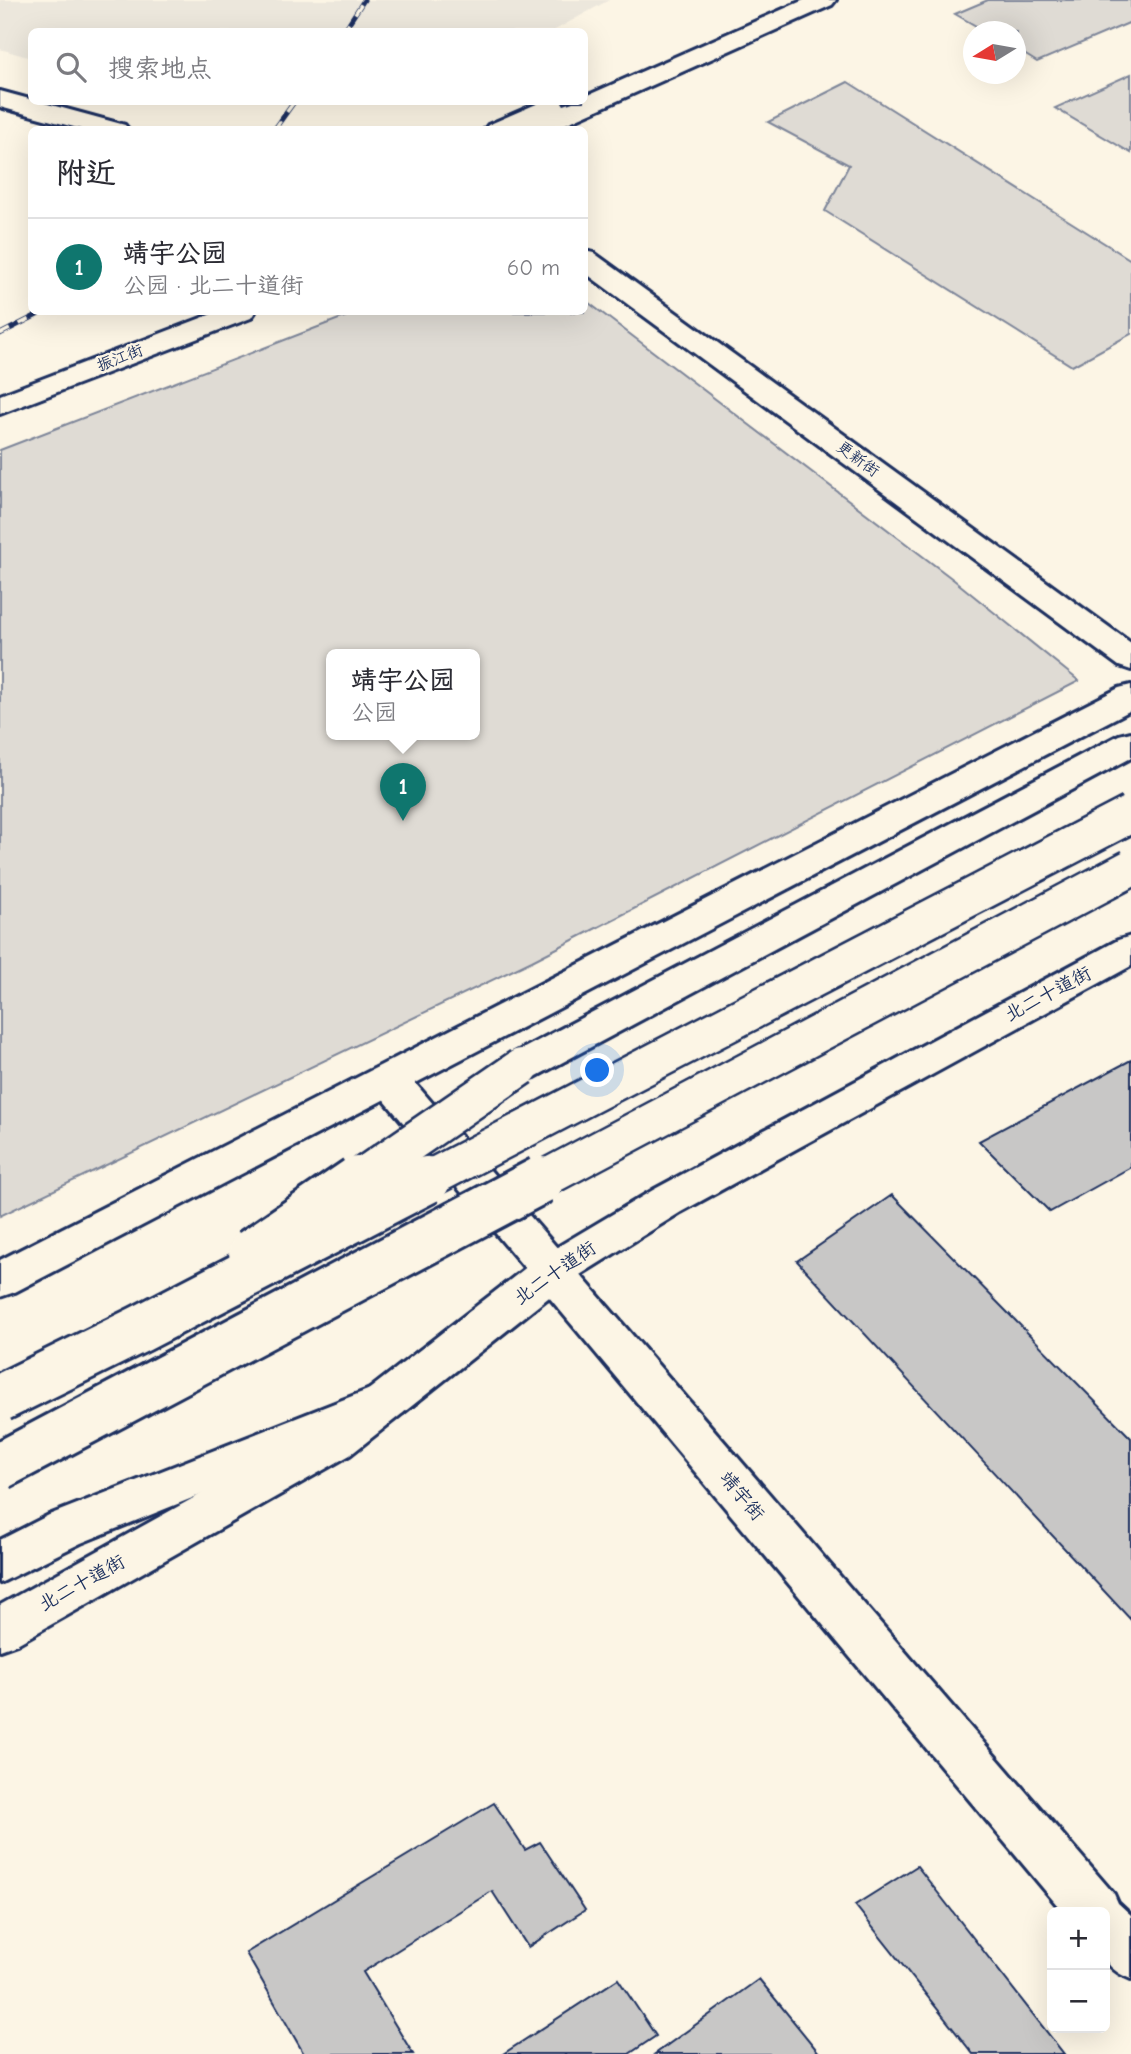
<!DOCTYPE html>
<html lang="zh">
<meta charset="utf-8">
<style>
body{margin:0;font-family:"Comic Neue","LXGW WenKai TC",sans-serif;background:#f2f2f3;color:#2b2b33}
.controls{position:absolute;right:21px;bottom:21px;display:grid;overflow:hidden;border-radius:10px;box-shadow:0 7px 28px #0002}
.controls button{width:63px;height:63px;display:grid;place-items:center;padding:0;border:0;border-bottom:2px solid #e1e1e2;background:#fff;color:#2b2b33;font:35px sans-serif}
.compass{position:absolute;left:963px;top:21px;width:63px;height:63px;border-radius:50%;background:#fff;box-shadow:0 7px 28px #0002;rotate:259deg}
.you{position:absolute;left:598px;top:1071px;width:24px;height:24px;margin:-18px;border:5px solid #fff;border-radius:50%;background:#1a73e8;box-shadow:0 0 0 10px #1a73e833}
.badge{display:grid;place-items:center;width:46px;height:46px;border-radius:50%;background:#0f766e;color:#fff;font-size:23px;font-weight:700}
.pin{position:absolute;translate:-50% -58px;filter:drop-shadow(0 2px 4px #0008)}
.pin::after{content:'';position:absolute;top:37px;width:24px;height:21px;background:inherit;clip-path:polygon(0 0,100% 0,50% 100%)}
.popup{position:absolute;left:326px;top:649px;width:154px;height:91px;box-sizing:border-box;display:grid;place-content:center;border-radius:10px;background:#fff;filter:drop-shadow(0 2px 5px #0005);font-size:23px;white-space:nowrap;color:#7c7c81}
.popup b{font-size:26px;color:#2b2b33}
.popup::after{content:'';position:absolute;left:50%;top:100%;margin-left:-14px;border:14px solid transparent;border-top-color:#fff}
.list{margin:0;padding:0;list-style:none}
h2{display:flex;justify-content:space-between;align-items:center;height:91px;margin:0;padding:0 28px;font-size:30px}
h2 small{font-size:23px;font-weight:400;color:#7c7c81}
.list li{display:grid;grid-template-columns:46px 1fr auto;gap:21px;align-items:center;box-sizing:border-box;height:98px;padding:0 28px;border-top:2px solid #e1e1e2}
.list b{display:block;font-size:26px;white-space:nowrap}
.list p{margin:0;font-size:23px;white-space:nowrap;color:#7c7c81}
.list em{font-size:23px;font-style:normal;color:#7c7c81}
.icon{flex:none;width:38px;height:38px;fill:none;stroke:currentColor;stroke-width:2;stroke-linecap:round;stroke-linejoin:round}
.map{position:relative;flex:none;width:1131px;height:2054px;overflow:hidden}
.search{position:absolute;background:#fff;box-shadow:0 7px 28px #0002;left:28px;top:28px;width:560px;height:77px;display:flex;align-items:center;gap:18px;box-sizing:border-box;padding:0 24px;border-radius:10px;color:#7c7c81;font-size:26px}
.panel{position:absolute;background:#fff;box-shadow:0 7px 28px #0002;left:28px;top:126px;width:560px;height:189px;border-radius:10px}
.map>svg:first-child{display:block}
.built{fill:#ece7dc}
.green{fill:#dfdbd4;stroke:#7d8599;stroke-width:2;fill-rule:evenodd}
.building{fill:#c8c7c6;stroke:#1b2f5e;stroke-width:2}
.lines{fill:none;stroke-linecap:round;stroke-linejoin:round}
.secondary-casing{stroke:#1b2f5e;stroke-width:6}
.primary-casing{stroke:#1b2f5e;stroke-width:6}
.highway-casing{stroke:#1b2f5e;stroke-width:6}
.secondary{fill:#fcf5e5;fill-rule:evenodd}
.primary{fill:#fcf5e5;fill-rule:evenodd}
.highway{fill:#fcf5e5;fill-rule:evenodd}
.rail-casing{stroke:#1b2f5e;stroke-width:5}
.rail{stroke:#fcf5e5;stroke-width:3.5;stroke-dasharray:11;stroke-linecap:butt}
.primary-bridge-far1-casing{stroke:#1b2f5e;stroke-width:41;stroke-linecap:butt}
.primary-bridge-casing{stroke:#1b2f5e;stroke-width:52;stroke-linecap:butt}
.highway-bridge-far1-casing{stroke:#1b2f5e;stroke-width:41;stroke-linecap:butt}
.highway-bridge-casing{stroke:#1b2f5e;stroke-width:52;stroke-linecap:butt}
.primary-bridge-far1{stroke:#fcf5e5;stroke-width:36}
.primary-bridge{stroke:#fcf5e5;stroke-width:46}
.highway-bridge-far1{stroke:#fcf5e5;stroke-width:36}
.highway-bridge{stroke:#fcf5e5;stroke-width:46}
.labels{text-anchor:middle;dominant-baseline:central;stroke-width:5;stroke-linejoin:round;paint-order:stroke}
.far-street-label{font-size:16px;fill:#1b2f5e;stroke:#fcf5e5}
.street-label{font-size:19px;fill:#1b2f5e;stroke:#fcf5e5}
</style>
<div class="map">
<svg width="1131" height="2054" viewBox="0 0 1131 2054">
<rect width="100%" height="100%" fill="#fcf5e5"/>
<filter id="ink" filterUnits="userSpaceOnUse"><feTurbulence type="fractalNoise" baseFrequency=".0143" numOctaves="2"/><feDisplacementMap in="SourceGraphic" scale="14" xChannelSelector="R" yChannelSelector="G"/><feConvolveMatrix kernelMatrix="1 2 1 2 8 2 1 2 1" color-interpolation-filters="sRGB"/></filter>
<g filter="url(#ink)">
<!-- built -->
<path class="built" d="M0,0H609L553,31L32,32L31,58L0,49Z"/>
<!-- green -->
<g class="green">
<path d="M988,0H1131V22L1037,62L1016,49V32L985,31L955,14Z"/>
<path d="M1131,74V153L1055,108Z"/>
<path d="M848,82L1131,260V334L1072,366L825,211L849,165L768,122Z"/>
<path d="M585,300L954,580L1079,681L532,961L0,1216V450L357,312H584ZM331,655H475V735H331Z"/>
</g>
<!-- building -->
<g class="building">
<path d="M1131,1060V1167L1050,1212L979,1141Z"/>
<path d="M892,1195L1131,1438V1620L797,1261Z"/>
<path d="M494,1803L525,1850L540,1842L585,1910L528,1947L492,1891L363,1972L413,2054H304L246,1953Z"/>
<path d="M917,1866L1064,2054H973L855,1905Z"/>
<path d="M618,1979L656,2036L629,2054H503Z"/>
<path d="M759,1979L820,2054H655Z"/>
</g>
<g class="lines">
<defs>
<g id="secondary">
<path d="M804,0H836L832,5L552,130H484L488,125L541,102H562L564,105L573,102H584V97Z"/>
<path d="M0,91L125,125L129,130H85L0,107Z"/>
<path d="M584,251L594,253L1131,643V670L1119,666L584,272Z"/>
<path d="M217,312H255L251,318L0,414V395Z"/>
<path d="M389,1064L403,1069L1114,1894L1118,1903L1131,1915V1979C1094,1964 1105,1947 1105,1912H1063L375,1089L369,1079L375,1069Z"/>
</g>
<g id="primary">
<path d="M1131,685V710L15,1292L0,1297V1260L1119,688Z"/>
<path d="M1131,732V758L535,1077L521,1081L507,1077L501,1067L507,1057L1119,735Z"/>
<path d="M1131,936V966L681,1212L567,1283L350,1455L17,1644L0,1650V1605L318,1429L537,1259L653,1190L1118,940Z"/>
</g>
<path id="highway" d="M388,1382L403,1387L410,1400L403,1413L81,1543L0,1583V1540L49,1515Z"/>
</defs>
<!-- secondary casing -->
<use href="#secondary" class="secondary-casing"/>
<!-- primary casing -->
<use href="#primary" class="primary-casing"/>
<!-- highway casing -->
<use href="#highway" class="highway-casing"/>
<!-- secondary -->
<use href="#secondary" class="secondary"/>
<!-- primary -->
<use href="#primary" class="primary"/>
<!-- highway -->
<use href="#highway" class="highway"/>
<defs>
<g id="rail">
<path d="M343,32L364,0"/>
<path d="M274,130L294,102"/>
<path d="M0,334L43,312"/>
</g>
</defs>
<!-- rail casing -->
<use href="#rail" class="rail-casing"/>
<!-- rail -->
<use href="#rail" class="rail"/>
<defs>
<path id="primary-bridge-far1" d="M354,1182L521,1067"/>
<path id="primary-bridge" d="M252,1252L357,1180"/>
<g id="highway-bridge-far1">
<path d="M423,1182L1131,814"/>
<path d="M538,1182L1131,868"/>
</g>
<g id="highway-bridge">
<path d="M0,1398L140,1329L427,1180"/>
<path d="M0,1466L541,1180"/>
</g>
</defs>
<!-- primary-bridge-far1 casing -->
<use href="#primary-bridge-far1" class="primary-bridge-far1-casing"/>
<!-- primary-bridge casing -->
<use href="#primary-bridge" class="primary-bridge-casing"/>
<!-- highway-bridge-far1 casing -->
<use href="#highway-bridge-far1" class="highway-bridge-far1-casing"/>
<!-- highway-bridge casing -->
<use href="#highway-bridge" class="highway-bridge-casing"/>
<!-- primary-bridge-far1 -->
<use href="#primary-bridge-far1" class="primary-bridge-far1"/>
<!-- primary-bridge -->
<use href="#primary-bridge" class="primary-bridge"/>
<!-- highway-bridge-far1 -->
<use href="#highway-bridge-far1" class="highway-bridge-far1"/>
<!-- highway-bridge -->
<use href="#highway-bridge" class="highway-bridge"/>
</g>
</g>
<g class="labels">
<!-- far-street labels -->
<g class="far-street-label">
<text transform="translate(120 358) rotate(-21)">振江街</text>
<text transform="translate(858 459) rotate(36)">更新街</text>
</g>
<!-- street labels -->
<g class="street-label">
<text transform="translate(1048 994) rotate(-28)">北二十道街</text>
<text transform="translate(555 1273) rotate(-35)">北二十道街</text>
<text transform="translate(742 1496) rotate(50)">靖宇街</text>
<text transform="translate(82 1583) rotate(-29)">北二十道街</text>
</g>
</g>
</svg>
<div class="controls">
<button>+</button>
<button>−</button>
</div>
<svg class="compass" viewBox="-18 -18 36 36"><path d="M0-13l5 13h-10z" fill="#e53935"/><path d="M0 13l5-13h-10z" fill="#7c7c81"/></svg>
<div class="you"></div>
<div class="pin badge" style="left:403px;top:821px">1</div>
<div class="popup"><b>靖宇公园</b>公园</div>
<div class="search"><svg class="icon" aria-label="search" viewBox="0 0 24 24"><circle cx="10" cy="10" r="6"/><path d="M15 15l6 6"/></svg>搜索地点</div>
<section class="panel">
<h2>附近<small></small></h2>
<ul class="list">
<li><span class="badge">1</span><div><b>靖宇公园</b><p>公园 · 北二十道街</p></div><em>60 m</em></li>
</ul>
</section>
</div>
